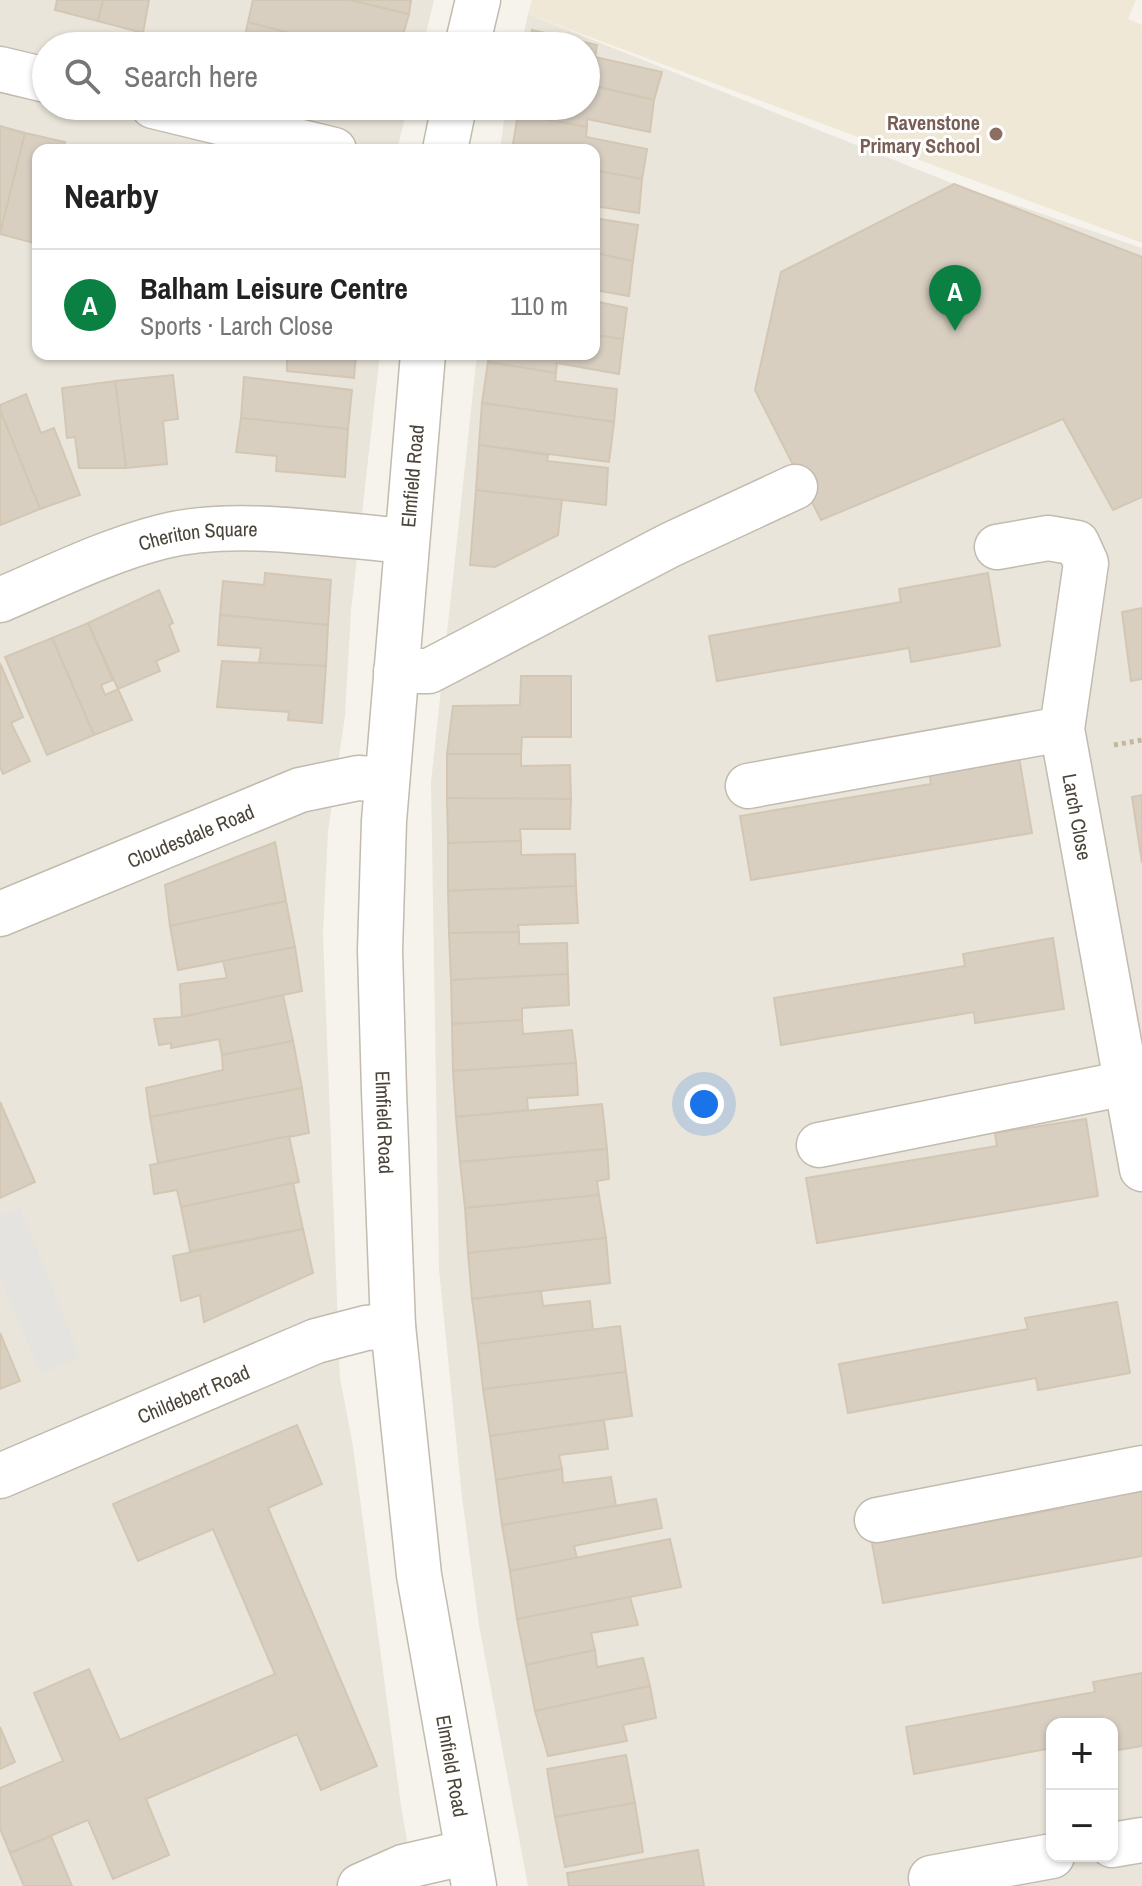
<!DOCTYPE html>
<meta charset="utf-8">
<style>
body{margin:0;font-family:"Archivo Narrow",sans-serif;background:#f6f6f6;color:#222}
.controls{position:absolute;right:24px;bottom:24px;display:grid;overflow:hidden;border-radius:16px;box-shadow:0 2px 6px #0004}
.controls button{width:72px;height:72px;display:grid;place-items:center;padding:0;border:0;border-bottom:2px solid #e0e0e0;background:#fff;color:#222;font:40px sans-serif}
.you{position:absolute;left:704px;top:1104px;width:28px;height:28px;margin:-20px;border:6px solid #fff;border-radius:50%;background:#1a73e8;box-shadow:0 0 0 12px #1a73e833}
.badge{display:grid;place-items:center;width:52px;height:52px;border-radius:50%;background:#0b8043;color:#fff;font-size:26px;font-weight:700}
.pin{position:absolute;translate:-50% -66px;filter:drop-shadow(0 2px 4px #0008)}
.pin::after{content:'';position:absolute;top:42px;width:28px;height:24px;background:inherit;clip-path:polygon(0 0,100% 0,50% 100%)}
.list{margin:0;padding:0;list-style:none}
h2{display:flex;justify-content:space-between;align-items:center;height:104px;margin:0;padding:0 32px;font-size:34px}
h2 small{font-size:26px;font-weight:400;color:#767676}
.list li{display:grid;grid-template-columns:52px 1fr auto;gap:24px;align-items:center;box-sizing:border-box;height:112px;padding:0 32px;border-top:2px solid #e0e0e0}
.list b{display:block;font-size:30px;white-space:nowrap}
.list p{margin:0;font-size:26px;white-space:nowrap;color:#767676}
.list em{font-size:26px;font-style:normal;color:#767676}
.icon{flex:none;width:44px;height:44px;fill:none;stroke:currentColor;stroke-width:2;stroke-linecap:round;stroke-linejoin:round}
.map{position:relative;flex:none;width:1142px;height:1886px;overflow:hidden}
.search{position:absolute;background:#fff;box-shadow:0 2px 6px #0004;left:32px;top:32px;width:568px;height:88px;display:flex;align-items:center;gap:20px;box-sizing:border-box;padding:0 28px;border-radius:44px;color:#767676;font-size:30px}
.panel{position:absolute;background:#fff;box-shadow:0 2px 6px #0004;left:32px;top:144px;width:568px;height:216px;border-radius:16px}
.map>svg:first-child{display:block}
.residential{fill:#eae5da;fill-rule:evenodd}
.education{fill:#efe8d6}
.parking{fill:#e5e3e0}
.building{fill:#d8cfc1;stroke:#d3c7b4;stroke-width:2}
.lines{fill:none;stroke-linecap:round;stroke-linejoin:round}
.minor-casing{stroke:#c2bbae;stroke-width:47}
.path{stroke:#c4b79f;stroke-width:5;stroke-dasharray:4 4;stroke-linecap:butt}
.minor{stroke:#fff;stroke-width:44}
.education-dot{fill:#8d6e63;stroke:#fff;stroke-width:3}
.labels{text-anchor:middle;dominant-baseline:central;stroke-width:6;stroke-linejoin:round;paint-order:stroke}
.education-label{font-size:20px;font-weight:bold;fill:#785e54;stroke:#fff;text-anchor:end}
.street-label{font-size:20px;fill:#4b4439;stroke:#fff}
</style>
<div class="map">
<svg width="1142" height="1886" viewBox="0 0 1142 1886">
<rect width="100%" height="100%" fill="#f6f3ec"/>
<!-- residential -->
<g class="residential">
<path d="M0,0H434L423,46H46V106H408L397,150H38V354H380L351,611L345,716L328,832L323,934L340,1378L353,1446L401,1806L415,1886H0Z"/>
<path d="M528,14L954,184L1142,248V1886H528L479,1625L462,1497L439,1270L431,782L477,354H594V150H500L506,106H586V46H521ZM1052,1724H1112V1856H1052Z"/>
</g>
<!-- education -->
<path class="education" d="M532,0H1136L1128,19L1142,25V243L528,14Z"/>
<!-- parking -->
<path class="parking" d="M20,1207L80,1357L41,1374L0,1278V1216Z"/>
<!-- building -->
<g class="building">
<path d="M57,0H103L98,21L55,10Z"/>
<path d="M103,0H149L143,33L98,21Z"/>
<path d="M253,0H350L409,14L400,46H336L248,22Z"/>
<path d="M350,0H411L409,14Z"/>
<path d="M248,22L336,46H243Z"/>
<path d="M532,30L597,45L595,57L662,72L654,100L586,84V46H530Z"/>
<path d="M586,84L654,100L650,132L587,119V127L518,114L520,106H586Z"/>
<path d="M518,114L587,127L586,137L647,149L642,179L594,170V150H512Z"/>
<path d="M0,126L25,133L0,234Z"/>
<path d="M25,133L65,142L63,150H38V244L0,234Z"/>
<path d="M594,170L642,179L639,213L594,206Z"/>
<path d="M954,184L1142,257V497L1113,510L1063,419L821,520L755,390L781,272Z"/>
<path d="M594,218L638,225L633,261L594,253Z"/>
<path d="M594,253L633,261L629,296L594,290Z"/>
<path d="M594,301L627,308L623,339L594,335Z"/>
<path d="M594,335L623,339L619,374L557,363L556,373L488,362L489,354H594Z"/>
<path d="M249,354H356L354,378L287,371V359Z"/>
<path d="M488,362L556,373L555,381L617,389L614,422L482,403Z"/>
<path d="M173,375L178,419L163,421L167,464L126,468L115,381Z"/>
<path d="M244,377L352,390L348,429L241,418Z"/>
<path d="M115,381L126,468H79L75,437L67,438L62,388Z"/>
<path d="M26,394L41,433L54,428L80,495L40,509L0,410V405Z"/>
<path d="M482,403L614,422L609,462L479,445Z"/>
<path d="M0,410L40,509L1,525L0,521Z"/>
<path d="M241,418L348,429L345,477L276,471L277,456L236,452Z"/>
<path d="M479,445L548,455L547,461L608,468L606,505L476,490Z"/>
<path d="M476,490L562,500L558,535L495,567L470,565Z"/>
<path d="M265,573L331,580L328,625L220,615L223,581L264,585Z"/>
<path d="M988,573L1000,646L911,662L909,648L717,681L709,636L901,602L899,589Z"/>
<path d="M159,590L173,623L169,625L179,651L156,661L160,671L118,689L88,623Z"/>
<path d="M1142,608V679L1131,681L1122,612Z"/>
<path d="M220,615L328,625L326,666L259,664L261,648L218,645Z"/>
<path d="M88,623L113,680L101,685L105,695L118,689L132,720L94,735L52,638Z"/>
<path d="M52,638L94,735L47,755L5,657Z"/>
<path d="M222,661L326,666L322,723L288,720L289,712L217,707Z"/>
<path d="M0,663L23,717L11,723L30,761L3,774L0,767Z"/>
<path d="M521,676H571V737H522L521,754H447L453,706L520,705Z"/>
<path d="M447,754H521V766L570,765L571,799L447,798Z"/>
<path d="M1019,757L1032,833L751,880L740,816L931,784L929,772Z"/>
<path d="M1142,795V863L1132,797Z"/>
<path d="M447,798L571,799L570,829H520L521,841L448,843Z"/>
<path d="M521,841V855L575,854L576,886L448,891V843Z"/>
<path d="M275,842L286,901L170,926L165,885Z"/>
<path d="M576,886L578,923L518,925L519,932L449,933L448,891Z"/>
<path d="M286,901L295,947L178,970L170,926Z"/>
<path d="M519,932V944L567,943L568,974L451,980L449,933Z"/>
<path d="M1053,938L1064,1009L975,1023L974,1012L781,1045L774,998L965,966L963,954Z"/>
<path d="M295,947L302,991L182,1017L180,984L227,978L223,961Z"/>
<path d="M568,974L569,1005L522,1008V1020L452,1024L451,980Z"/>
<path d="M283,995L293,1041L222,1055L219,1039L171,1048V1043L159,1045L154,1019L182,1017Z"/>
<path d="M522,1020L523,1034L572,1030L576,1063L453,1071L452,1024Z"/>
<path d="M293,1041L302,1088L150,1117L146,1088L223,1070L222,1055Z"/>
<path d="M576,1063L578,1095L527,1098L528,1110L456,1117L453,1071Z"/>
<path d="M302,1088L309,1133L158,1163L150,1117Z"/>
<path d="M0,1102L35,1182L0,1198Z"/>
<path d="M602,1104L607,1149L460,1162L456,1117Z"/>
<path d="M1086,1119L1098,1196L817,1243L806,1178L997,1146L995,1133Z"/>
<path d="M289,1136L299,1182L181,1207L177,1190L154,1194L150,1165Z"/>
<path d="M607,1149L609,1179L597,1181L599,1195L465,1208L460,1162Z"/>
<path d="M293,1183L303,1229L190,1251L181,1207Z"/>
<path d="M599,1195L606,1238L468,1253L465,1208Z"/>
<path d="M303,1229L313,1273L204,1322L200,1295L181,1301L173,1256Z"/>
<path d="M606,1238L610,1283L472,1299L468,1253Z"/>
<path d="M541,1291L543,1306L590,1301L593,1330L478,1344L472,1299Z"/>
<path d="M1117,1302L1130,1373L1038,1390L1036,1378L848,1413L839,1364L1028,1329L1025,1318Z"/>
<path d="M620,1326L626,1372L483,1389L478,1344Z"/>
<path d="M0,1333L20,1381L0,1389Z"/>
<path d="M626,1372L632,1416L490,1436L483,1389Z"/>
<path d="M604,1420L608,1449L559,1455L562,1469L496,1480L490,1436Z"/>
<path d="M297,1425L322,1484L268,1508L377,1766L321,1790L297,1734L146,1799L169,1855L113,1879L88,1820L10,1853L0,1829V1788L63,1761L34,1693L89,1669L120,1740L275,1674L213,1529L138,1561L113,1504Z"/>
<path d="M562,1469L563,1483L611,1477L616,1506L502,1525L496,1480Z"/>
<path d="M1142,1482V1556L883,1603L872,1543L1063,1508L1062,1497Z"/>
<path d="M656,1499L662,1528L574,1546L577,1558L510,1571L502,1525Z"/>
<path d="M670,1539L681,1587L517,1619L510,1571Z"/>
<path d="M630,1597L638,1625L591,1633L595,1650L526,1665L517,1619Z"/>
<path d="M595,1650L597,1667L643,1658L650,1686L535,1711L526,1665Z"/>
<path d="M1142,1673V1746L1112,1751V1724H1052V1748L914,1774L906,1727L1095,1692L1093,1682Z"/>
<path d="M650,1686L656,1718L623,1725L627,1741L548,1756L535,1711Z"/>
<path d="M0,1727L15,1762L0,1769Z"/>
<path d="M626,1755L635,1803L555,1817L547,1769Z"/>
<path d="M635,1803L643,1852L565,1867L555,1817Z"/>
<path d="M51,1836L72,1886H24L10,1853Z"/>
<path d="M698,1850L704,1886H569L567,1873Z"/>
</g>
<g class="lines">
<defs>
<g id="minor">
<path d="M467,46L478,0"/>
<path d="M0,69L46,80"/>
<path d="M153,106L334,150"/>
<path d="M445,150L454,106"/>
<path id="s1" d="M423,354L384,821L380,950L384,1091L393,1326L419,1575L474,1886"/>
<path id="s2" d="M997,547L1048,538L1077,543L1086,563L1062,729L1142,1169"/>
<path id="s3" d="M0,600C52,578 106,551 161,537C233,518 332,535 406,541"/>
<path d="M396,671H429L670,545L795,487"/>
<path d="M748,786L1062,729"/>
<path id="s4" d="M0,914L300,790L358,778L387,780"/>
<path d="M819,1145L1126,1083"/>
<path id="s5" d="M0,1476L316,1341L366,1328L393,1326"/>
<path d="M877,1520L1142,1468"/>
<path d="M1112,1845L1142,1840"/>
<path d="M931,1878L1052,1856"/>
<path d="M360,1886L403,1867L468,1852"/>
</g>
</defs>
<!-- minor casing -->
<use href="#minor" class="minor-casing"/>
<!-- path -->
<path class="path" d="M1114,745L1142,740"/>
<!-- minor -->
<use href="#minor" class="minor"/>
</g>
<!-- markers -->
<circle class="education-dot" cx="996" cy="134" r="8"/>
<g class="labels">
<!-- education labels -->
<g class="education-label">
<text x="980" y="122">Ravenstone<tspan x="980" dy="23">Primary School</tspan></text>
</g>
<!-- street labels -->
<g class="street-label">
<text transform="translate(412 476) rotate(-85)">Elmfield Road</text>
<text stroke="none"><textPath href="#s3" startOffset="210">Cheriton Square</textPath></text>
<text stroke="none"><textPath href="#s2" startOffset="360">Larch Close</textPath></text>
<text stroke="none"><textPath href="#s4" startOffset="206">Cloudesdale Road</textPath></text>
<text stroke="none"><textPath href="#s1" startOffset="770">Elmfield Road</textPath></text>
<text stroke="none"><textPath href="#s5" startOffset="210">Childebert Road</textPath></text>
<text stroke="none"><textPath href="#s1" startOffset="1418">Elmfield Road</textPath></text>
</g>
</g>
</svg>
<div class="controls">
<button>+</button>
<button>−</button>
</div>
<div class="you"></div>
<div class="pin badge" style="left:955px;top:331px">A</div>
<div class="search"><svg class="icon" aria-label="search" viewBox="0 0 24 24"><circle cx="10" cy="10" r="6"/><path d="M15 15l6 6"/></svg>Search here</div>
<section class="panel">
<h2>Nearby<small></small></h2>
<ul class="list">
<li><span class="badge">A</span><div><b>Balham Leisure Centre</b><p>Sports · Larch Close</p></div><em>110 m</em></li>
</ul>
</section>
</div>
